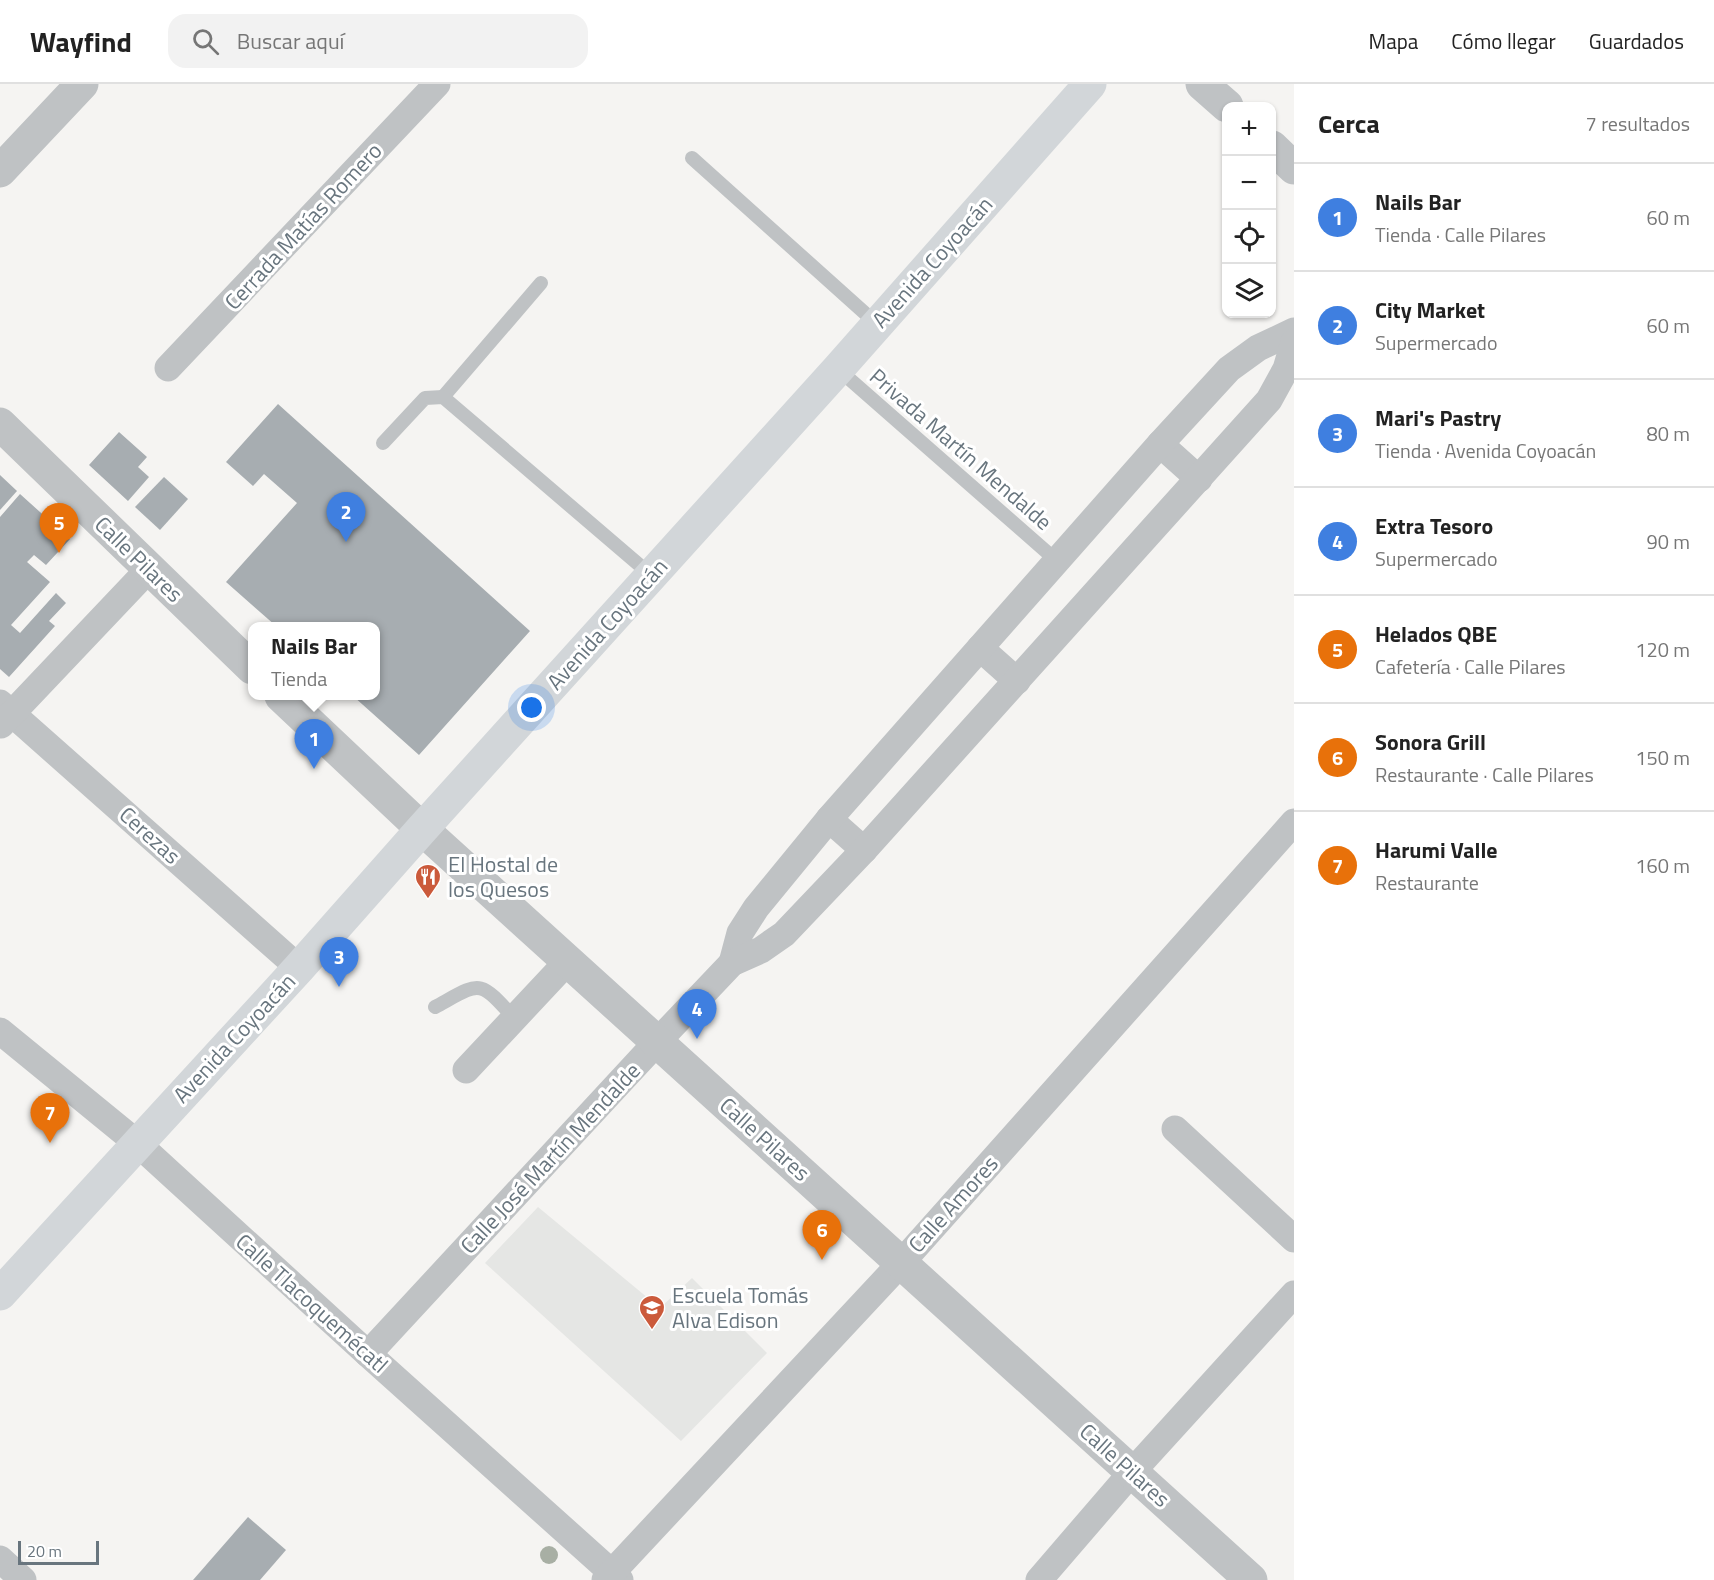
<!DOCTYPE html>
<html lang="es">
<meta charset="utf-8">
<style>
body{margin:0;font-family:"Titillium Web",sans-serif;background:#f2f2f2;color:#222}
.controls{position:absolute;right:18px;top:18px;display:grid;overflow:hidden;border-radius:12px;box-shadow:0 2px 4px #0004}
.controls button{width:54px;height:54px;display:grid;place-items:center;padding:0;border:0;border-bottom:2px solid #e0e0e0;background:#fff;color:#222;font:30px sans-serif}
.scale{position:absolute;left:18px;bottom:15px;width:81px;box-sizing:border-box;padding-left:6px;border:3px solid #68757e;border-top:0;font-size:16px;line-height:21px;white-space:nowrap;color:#68757e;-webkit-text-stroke:4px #fff;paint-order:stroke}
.you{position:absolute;left:532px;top:624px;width:21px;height:21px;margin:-15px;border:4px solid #fff;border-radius:50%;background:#1a73e8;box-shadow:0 0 0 9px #1a73e833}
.badge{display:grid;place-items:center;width:39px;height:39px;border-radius:50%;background:#1a73e8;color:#fff;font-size:20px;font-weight:700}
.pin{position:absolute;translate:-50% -50px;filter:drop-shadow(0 2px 3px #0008)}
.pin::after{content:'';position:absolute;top:32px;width:21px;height:18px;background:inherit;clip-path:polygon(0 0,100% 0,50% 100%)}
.popup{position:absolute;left:248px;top:538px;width:132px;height:78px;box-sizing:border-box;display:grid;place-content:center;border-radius:12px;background:#fff;filter:drop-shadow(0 2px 4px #0005);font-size:20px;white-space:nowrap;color:#767676}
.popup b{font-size:22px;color:#222}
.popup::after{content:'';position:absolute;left:50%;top:100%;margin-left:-12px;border:12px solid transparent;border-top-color:#fff}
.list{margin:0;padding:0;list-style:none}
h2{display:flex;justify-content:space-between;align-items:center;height:78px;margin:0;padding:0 24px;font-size:26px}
h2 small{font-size:20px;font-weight:400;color:#767676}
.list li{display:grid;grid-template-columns:39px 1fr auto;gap:18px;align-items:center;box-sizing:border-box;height:108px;padding:0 24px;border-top:2px solid #e0e0e0}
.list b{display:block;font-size:22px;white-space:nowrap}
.list p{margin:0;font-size:20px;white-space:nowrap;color:#767676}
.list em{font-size:20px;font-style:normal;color:#767676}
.icon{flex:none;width:33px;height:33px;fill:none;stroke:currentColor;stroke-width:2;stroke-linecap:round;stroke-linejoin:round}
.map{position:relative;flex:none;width:1294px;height:1496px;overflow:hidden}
header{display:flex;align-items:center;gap:36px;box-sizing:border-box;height:84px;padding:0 30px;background:#fff;border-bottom:2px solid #e0e0e0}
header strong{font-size:28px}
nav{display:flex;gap:33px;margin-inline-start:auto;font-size:21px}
.search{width:420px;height:54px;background:#f2f2f2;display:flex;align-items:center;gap:15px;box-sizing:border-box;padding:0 21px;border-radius:18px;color:#767676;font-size:22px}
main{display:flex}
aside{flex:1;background:#fff}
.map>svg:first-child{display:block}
.built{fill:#e5e6e4}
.building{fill:#a7adb1}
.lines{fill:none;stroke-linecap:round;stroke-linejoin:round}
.service{stroke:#bfc2c4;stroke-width:14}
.minor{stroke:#bfc2c4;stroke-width:27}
.tertiary{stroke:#bfc2c4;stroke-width:33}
.primary{stroke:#d2d6d9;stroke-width:33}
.tree{fill:#a8afa4}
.labels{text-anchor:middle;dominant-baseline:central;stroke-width:6;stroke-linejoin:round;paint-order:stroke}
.street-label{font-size:22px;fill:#68757e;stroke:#fff}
.poi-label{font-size:22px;fill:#68757e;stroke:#fff;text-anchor:start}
</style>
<header>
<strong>Wayfind</strong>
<div class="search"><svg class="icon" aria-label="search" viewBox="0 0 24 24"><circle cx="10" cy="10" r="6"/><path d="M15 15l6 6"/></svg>Buscar aquí</div>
<nav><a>Mapa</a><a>Cómo llegar</a><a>Guardados</a></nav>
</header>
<main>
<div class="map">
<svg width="1294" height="1496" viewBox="0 0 1294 1496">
<rect width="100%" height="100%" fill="#f5f4f2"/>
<!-- built -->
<path class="built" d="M538,1123L660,1224L692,1194L767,1269L681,1357L485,1179Z"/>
<!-- building -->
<g class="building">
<path d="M278,320L530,547L419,671L353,612H376V542H276L226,498L297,419L264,390L253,402L226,378Z"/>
<path d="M119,348L147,373L138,383L149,393L128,417L89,381Z"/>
<path d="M0,391L17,407L0,426Z"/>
<path d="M164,393L188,415L160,446L135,423Z"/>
<path d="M20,410L70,455L46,481L34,471L27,478L50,498L11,541L20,549L56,509L66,519L49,537L55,542L9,593L0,585V433Z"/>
<path d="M248,1433L286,1466L260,1496H193Z"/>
</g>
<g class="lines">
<!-- service -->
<g class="service">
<path d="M692,74L877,240"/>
<path d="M838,285L1057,477"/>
<path d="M443,313L541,199"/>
<path d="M383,359L425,314L443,313L651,491"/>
<path d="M435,923C481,898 478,894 514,934"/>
</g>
<!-- minor -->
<g class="minor">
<path d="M168,284L437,0"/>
<path d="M1160,360L1199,395"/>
<path d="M980,564L1017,597"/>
<path d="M0,619L299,884"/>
<path d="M1,641L149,485"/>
<path d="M829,735L864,766"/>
<path d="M732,879L740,849L756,824L829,735L1160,360L1229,285L1258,264L1294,247"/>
<path d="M0,947L137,1059L368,1270L620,1496"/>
<path d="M466,986L568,877"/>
<path d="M1175,1045L1294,1155"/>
<path d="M368,1270L657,958L732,879L761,866L784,850L864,766L1269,316L1286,285L1294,258"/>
<path d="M0,1475L23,1496"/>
<path d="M605,1496L901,1179L1294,738"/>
<path d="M1039,1496L1132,1388L1294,1210"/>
</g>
<!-- tertiary -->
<g class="tertiary">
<path d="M1202,0L1227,22"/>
<path d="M1272,63L1294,84"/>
<path d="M0,87L82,0"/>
<path d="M0,340L252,584"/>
<path d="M281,612L422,745L1251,1496"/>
</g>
<!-- primary -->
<path class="primary" d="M0,1210L299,884L422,745L838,285L1090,0"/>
</g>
<!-- trees -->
<circle class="tree" cx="549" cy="1471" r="9"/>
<!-- icons -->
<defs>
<symbol id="restaurant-pin" viewBox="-11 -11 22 30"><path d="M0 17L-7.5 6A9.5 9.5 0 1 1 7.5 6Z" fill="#cb5a3b" stroke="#fff"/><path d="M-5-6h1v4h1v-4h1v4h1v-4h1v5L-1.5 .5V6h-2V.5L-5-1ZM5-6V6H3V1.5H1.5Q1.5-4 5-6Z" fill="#fff"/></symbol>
<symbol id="school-pin" viewBox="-11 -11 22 30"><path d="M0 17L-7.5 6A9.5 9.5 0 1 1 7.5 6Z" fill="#cb5a3b" stroke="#fff"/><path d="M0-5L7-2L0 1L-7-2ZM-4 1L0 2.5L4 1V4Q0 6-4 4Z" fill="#fff"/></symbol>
</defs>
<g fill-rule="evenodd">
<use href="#restaurant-pin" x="413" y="778" width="30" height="40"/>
<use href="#school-pin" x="637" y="1209" width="30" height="40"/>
</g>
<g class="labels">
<!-- street labels -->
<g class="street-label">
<text transform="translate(303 142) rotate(-47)">Cerrada Matías Romero</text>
<text transform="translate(932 178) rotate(-48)">Avenida Coyoacán</text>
<text transform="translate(961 365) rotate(41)">Privada Martín Mendalde</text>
<text transform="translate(139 475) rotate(44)">Calle Pilares</text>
<text transform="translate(607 540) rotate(-48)">Avenida Coyoacán</text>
<text transform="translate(150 751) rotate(42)">Cerezas</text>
<text transform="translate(234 954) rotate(-47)">Avenida Coyoacán</text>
<text transform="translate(765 1055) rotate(42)">Calle Pilares</text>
<text transform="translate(550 1074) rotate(-47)">Calle José Martín Mendalde</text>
<text transform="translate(953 1120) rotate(-48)">Calle Amores</text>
<text transform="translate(312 1219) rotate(42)">Calle Tlacoquemécatl</text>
<text transform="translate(1125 1381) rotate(42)">Calle Pilares</text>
</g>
<!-- poi labels -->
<g class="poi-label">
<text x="448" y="780">El Hostal de<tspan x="448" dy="25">los Quesos</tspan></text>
<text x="672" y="1211">Escuela Tomás<tspan x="672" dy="25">Alva Edison</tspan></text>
</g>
</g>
</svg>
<div class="controls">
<button>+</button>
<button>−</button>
<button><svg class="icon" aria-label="locate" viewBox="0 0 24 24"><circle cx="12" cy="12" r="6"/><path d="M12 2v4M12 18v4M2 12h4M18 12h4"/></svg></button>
<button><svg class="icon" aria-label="layers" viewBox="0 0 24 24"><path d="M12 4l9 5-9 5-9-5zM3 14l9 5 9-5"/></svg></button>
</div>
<div class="scale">20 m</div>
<div class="you"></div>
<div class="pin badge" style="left:314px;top:685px;background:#3f7fe0">1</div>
<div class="popup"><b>Nails Bar</b>Tienda</div>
<div class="pin badge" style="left:346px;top:458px;background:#3f7fe0">2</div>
<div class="pin badge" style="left:339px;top:903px;background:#3f7fe0">3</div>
<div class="pin badge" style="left:697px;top:955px;background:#3f7fe0">4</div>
<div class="pin badge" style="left:59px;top:469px;background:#e8710a">5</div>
<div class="pin badge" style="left:822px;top:1176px;background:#e8710a">6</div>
<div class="pin badge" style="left:50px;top:1059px;background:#e8710a">7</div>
</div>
<aside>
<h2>Cerca<small>7 resultados</small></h2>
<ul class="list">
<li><span class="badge" style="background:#3f7fe0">1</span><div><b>Nails Bar</b><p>Tienda · Calle Pilares</p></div><em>60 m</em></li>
<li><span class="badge" style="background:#3f7fe0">2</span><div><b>City Market</b><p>Supermercado</p></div><em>60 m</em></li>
<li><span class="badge" style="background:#3f7fe0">3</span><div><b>Mari's Pastry</b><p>Tienda · Avenida Coyoacán</p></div><em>80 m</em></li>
<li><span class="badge" style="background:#3f7fe0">4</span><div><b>Extra Tesoro</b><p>Supermercado</p></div><em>90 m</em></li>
<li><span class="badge" style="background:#e8710a">5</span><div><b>Helados QBE</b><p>Cafetería · Calle Pilares</p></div><em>120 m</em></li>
<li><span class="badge" style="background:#e8710a">6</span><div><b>Sonora Grill</b><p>Restaurante · Calle Pilares</p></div><em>150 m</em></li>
<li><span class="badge" style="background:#e8710a">7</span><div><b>Harumi Valle</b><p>Restaurante</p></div><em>160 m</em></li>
</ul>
</aside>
</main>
